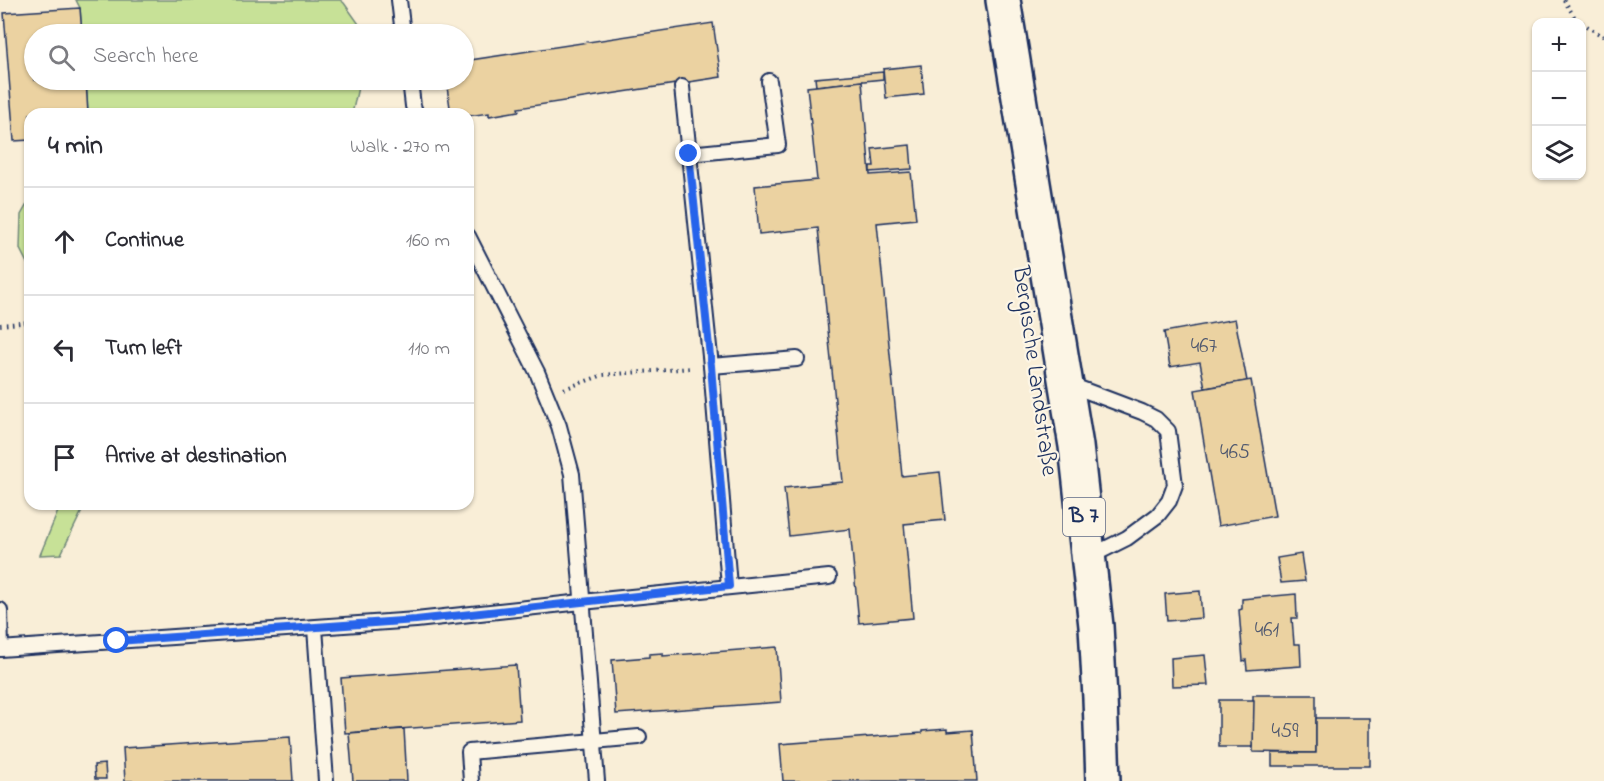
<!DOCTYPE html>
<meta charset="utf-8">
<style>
body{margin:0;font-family:"Indie Flower",sans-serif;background:#f7f7f7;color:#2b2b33}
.controls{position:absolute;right:18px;top:18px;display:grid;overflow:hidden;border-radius:12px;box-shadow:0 2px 4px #0004}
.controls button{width:54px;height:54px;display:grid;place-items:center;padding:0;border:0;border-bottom:2px solid #e1e1e2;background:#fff;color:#2b2b33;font:30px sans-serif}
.stop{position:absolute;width:18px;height:18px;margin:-14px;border:4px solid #2563eb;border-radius:50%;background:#fff}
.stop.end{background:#2563eb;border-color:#fff;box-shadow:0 2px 6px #0008}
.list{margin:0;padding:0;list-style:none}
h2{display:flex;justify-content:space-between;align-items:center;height:78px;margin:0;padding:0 24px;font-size:26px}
h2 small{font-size:20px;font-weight:400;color:#7c7c81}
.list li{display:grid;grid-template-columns:39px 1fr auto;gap:18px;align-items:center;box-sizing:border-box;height:108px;padding:0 24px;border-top:2px solid #e1e1e2}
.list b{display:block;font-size:22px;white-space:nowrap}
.list em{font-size:20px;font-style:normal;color:#7c7c81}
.icon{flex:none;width:33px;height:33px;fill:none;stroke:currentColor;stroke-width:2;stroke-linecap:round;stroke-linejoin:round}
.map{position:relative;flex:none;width:1604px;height:781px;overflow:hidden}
.search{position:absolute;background:#fff;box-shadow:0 2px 4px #0004;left:24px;top:24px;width:450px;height:66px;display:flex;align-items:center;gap:15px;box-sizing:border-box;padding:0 21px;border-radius:33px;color:#7c7c81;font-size:22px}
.panel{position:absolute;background:#fff;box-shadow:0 2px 4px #0004;left:24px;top:108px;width:450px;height:402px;border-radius:18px}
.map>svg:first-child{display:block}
.green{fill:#c7e197;stroke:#71887a;stroke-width:1.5}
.building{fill:#ebd2a1;stroke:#1b2f5e;stroke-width:1.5}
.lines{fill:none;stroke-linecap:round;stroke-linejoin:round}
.lane-casing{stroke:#1b2f5e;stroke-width:18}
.primary-casing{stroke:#1b2f5e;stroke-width:38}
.path{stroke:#1b2f5e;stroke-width:4;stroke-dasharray:1.5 4.5;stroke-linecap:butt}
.lane{stroke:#fcf5e5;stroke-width:14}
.primary{stroke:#fcf5e5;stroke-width:33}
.route{stroke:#2563eb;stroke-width:8}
.labels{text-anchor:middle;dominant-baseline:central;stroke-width:4.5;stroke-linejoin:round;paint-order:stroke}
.number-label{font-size:21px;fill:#4f586f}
.shield{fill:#fcf5e5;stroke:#5e6a86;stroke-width:1.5}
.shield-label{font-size:22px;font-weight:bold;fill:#1b2f5e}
.street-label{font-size:24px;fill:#1b2f5e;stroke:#fcf5e5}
</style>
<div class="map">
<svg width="1604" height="781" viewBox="0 0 1604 781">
<rect width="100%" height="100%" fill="#f9eed7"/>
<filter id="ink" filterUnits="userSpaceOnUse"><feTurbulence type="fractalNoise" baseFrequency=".0167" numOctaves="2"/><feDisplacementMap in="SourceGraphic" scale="12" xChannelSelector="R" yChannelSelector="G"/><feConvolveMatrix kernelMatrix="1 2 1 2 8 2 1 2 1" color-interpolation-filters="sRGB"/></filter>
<g filter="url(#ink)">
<!-- green -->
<g class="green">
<path d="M76,0H340L344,3L366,34H82L80,8Z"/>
<path d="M86,80H359V83L352,114H88Z"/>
<path d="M30,199V269L20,249L21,215Z"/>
<path d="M61,504H91L85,505L61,554L40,555Z"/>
</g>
<!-- building -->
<g class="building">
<path d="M80,8L82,34H34V80H86L88,114H30V140L14,141L4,13Z"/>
<path d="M713,23L721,77L518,108L519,111L489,116V113L468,116V114H451L446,80H464V61Z"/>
<path d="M921,65L924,94L886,98L883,69Z"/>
<path d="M883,72V79L816,86L815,78Z"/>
<path d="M862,81L870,175L911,172L916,219L877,223L902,476L940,472L945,520L904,524L913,618L859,623L850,529L789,536L784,488L843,482L818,228L759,234L755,186L817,180L807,87Z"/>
<path d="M910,145L912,169L870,172V166H874L872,149Z"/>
<path d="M1235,319L1247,381L1205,388L1200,362L1170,367L1164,332Z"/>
<path d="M1251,380L1275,516L1218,526L1195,390Z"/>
<path d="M1301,554L1305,581L1281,583L1277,558Z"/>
<path d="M1200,591L1202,618L1167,621L1165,594Z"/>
<path d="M1296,594L1297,618H1292L1294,644H1300L1301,666L1247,670L1246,660L1243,661L1239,610L1242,609V599Z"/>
<path d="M777,647L781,702L616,714L612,660L649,657V654L663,653V656Z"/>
<path d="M1205,655L1208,685L1172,686L1171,658Z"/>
<path d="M516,665L520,720L345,733L341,678Z"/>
<path d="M1253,695H1316V753L1253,752Z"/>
<path d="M1219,700H1254L1253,747H1219Z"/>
<path d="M1316,718H1370V766H1272V753H1316Z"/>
<path d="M404,729L407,781H353L349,733Z"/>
<path d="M947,729V732L973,730L977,781H783L780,744L922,733V731Z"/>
<path d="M290,737L293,781H125L123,748Z"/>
<path d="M105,764L106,779H95L94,765Z"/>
</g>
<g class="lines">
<defs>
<g id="lane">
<path d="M399,0L403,34"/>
<path d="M410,80L413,106L416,114"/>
<path d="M682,87L711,366L729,586"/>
<path d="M689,154L778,145L769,81"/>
<path d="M468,236L537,372L559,426L572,474L597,781"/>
<path d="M711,366L797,359"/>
<path d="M1068,384L1142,412L1156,419L1168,431L1175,485L1169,501L1158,515L1127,538L1089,557"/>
<path d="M0,610L1,649"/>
<path d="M315,628L326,781"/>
<path d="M0,649L416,620L582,602L829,577"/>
<path d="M471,781L469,752L639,737"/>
</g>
<path id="primary" d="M1003,0L1076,446L1096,626L1100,698L1103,781"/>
</defs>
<!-- lane casing -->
<use href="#lane" class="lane-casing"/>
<!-- primary casing -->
<use href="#primary" class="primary-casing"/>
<!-- path -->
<g class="path">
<path d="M1564,0L1577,21L1580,22"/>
<path d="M1582,23L1604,37"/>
<path d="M0,325L30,322"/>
<path d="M564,389L603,375L692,368"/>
</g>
<!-- lane -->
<use href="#lane" class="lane"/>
<!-- primary -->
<use href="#primary" class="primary"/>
</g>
</g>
<g class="lines" filter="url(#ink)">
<!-- route -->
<path class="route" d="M117,641L416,620L729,586L711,366L689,154"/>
</g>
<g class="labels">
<!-- number labels -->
<g class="number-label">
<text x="1204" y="347">467</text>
<text x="1235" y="453">465</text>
<text x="1267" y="631">461</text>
<text x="1285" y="732">459</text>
</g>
<!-- shield labels -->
<rect class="shield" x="1063" y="498" width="42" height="38" rx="4.5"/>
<g class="shield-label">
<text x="1084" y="517">B 7</text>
</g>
<!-- street labels -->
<g class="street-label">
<text transform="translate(1034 371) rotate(82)">Bergische Landstraße</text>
</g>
</g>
</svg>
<div class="controls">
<button>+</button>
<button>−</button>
<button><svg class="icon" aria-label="layers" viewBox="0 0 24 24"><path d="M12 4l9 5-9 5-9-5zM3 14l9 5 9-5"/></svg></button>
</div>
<div class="stop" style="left:117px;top:641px"></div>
<div class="stop end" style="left:689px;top:154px"></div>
<div class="search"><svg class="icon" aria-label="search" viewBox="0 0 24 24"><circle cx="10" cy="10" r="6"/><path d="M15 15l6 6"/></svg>Search here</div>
<section class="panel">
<h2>4 min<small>Walk · 270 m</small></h2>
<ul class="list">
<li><svg class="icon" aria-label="ahead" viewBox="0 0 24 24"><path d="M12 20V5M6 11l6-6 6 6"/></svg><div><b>Continue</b></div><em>160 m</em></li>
<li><svg class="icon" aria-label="left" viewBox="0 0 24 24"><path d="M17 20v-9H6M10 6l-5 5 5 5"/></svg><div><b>Turn left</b></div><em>110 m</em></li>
<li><svg class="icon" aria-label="arrive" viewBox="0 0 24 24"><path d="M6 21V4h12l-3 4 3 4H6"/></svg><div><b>Arrive at destination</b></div></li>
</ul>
</section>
</div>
